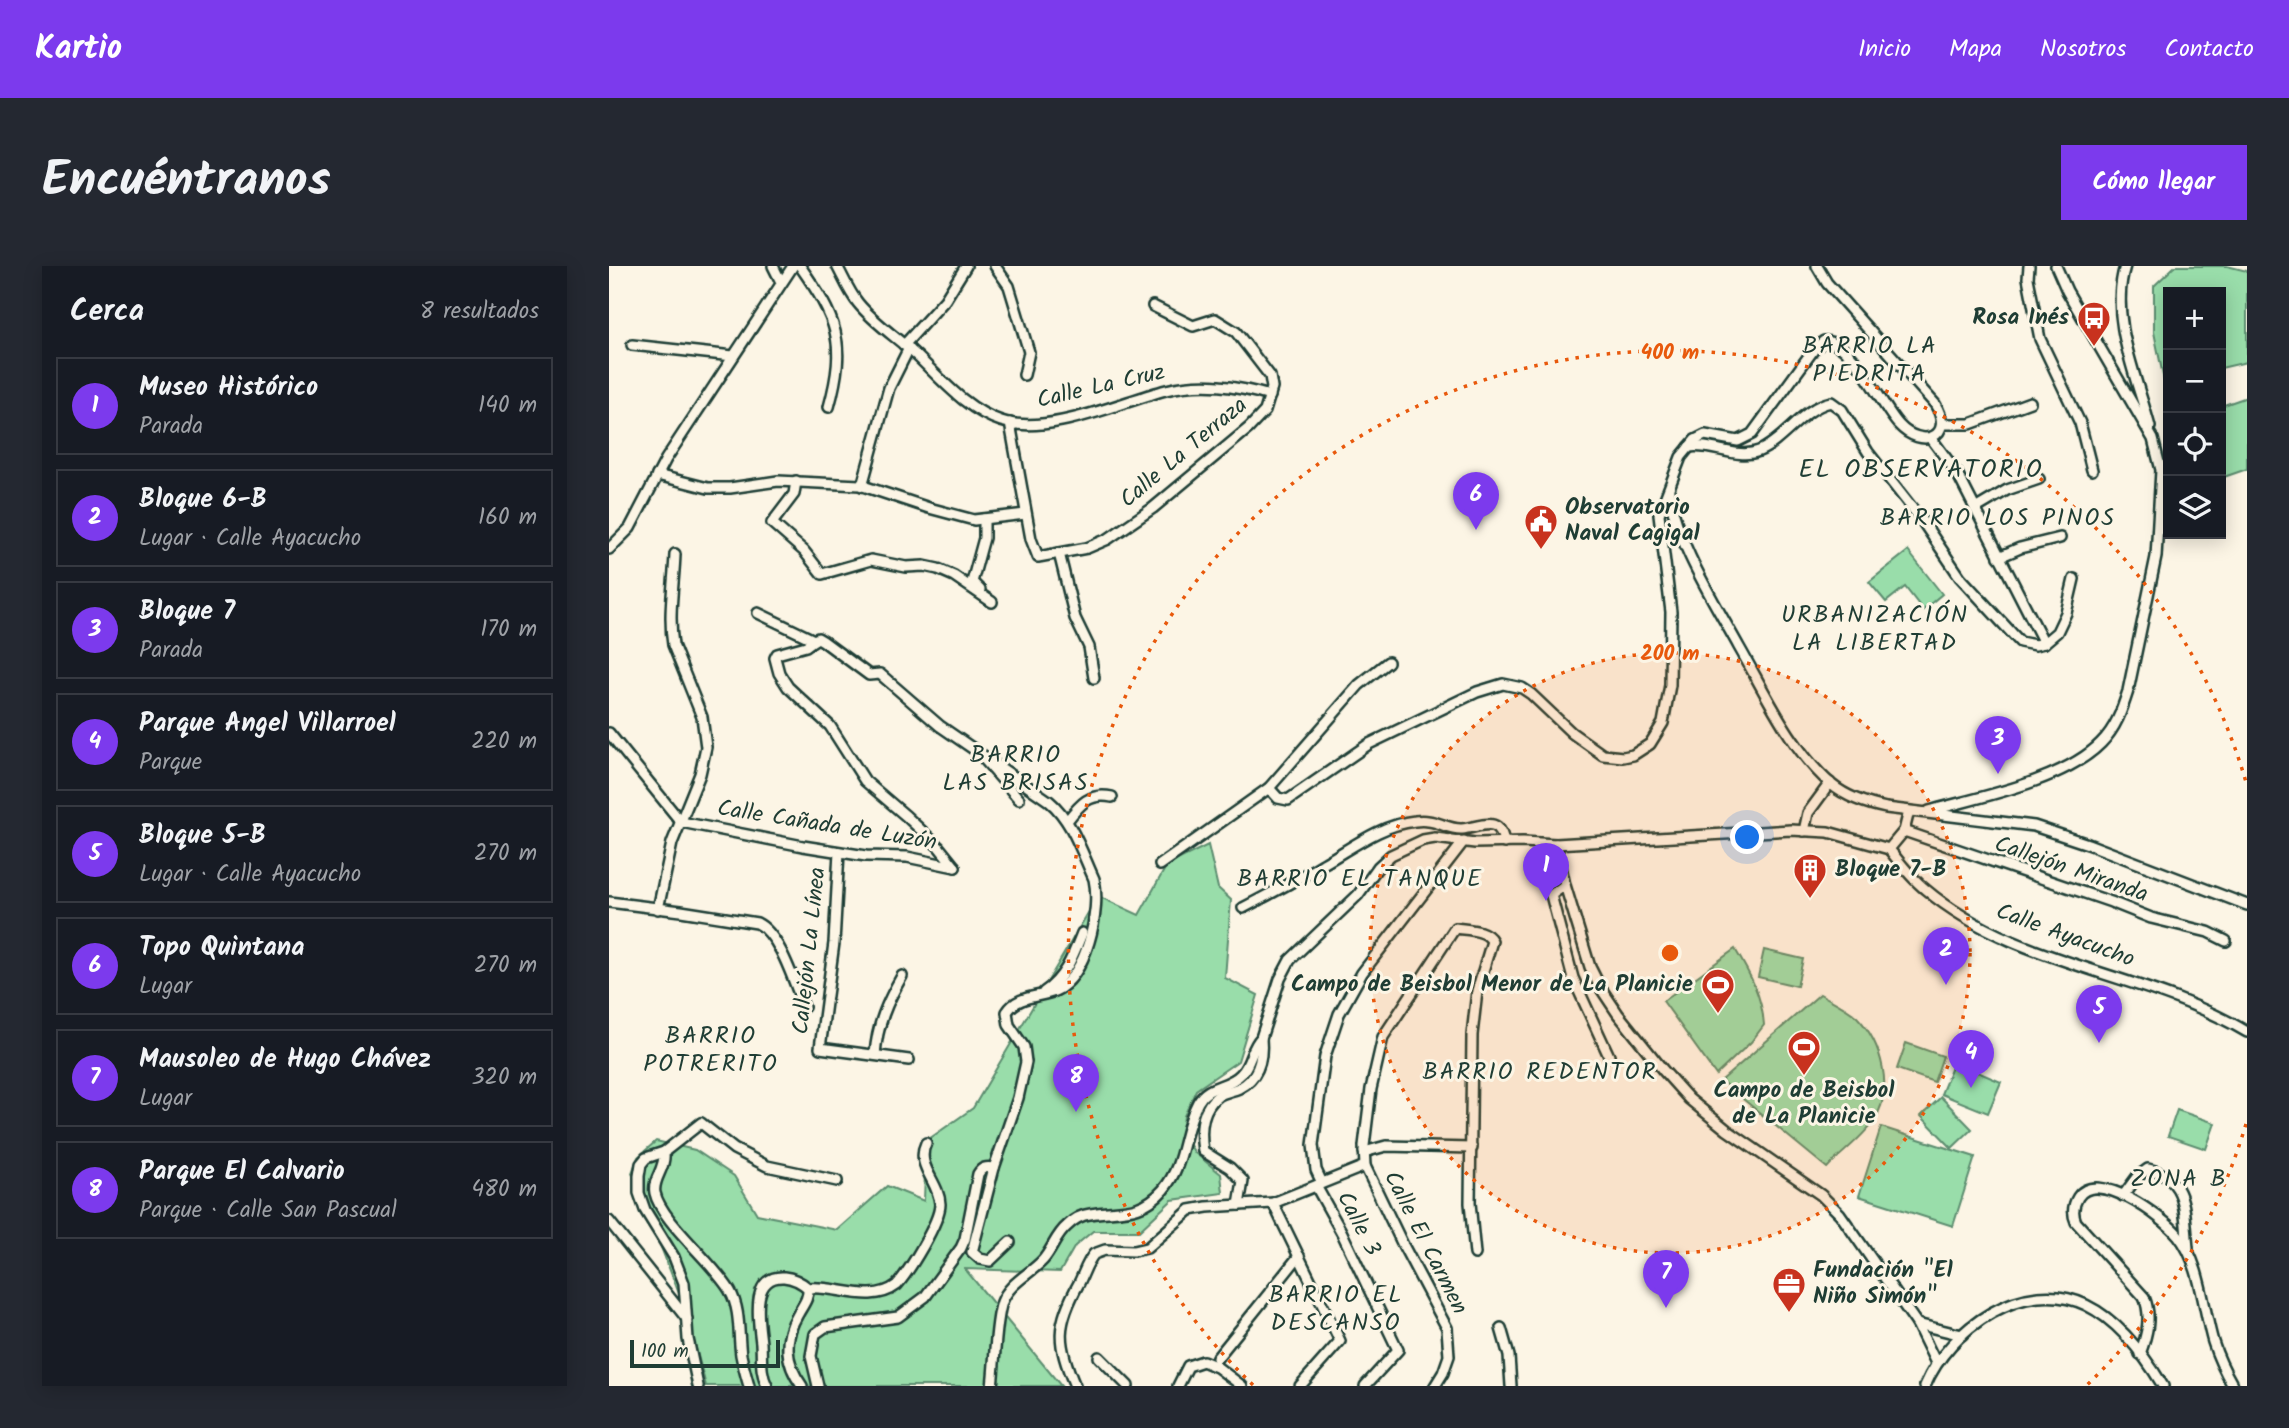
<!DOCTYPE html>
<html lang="es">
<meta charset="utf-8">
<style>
body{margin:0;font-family:Kalam,sans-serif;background:#242831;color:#f1f3f6}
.controls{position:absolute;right:21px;top:21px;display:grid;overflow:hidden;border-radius:0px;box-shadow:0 4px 18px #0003}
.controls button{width:63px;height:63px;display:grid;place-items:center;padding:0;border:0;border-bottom:2px solid #363941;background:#171b24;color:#f1f3f6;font:35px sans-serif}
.scale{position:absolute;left:21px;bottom:18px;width:150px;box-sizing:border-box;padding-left:7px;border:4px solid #1f3d34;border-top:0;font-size:19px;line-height:24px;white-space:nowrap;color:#1f3d34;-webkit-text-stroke:5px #fcf5e5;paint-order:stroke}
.you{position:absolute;left:1139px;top:572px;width:24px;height:24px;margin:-18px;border:5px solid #fff;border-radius:50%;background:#1a73e8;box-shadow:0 0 0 10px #1a73e833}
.badge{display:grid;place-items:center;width:46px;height:46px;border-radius:50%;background:#7c3aed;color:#fff;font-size:23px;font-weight:700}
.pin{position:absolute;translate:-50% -58px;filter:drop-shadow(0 2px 4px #0008)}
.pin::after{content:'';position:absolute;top:37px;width:24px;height:21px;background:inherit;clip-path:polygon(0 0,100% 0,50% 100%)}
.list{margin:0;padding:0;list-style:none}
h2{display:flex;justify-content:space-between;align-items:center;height:91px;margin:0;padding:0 28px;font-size:30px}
h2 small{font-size:23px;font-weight:400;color:#9ea1a6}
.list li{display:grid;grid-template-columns:46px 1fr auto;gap:21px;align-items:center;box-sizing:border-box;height:98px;margin:0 14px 14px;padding:0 14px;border:2px solid #363941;border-radius:0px}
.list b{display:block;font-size:26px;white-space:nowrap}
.list p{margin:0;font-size:23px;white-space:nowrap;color:#9ea1a6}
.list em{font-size:23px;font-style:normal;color:#9ea1a6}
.icon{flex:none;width:38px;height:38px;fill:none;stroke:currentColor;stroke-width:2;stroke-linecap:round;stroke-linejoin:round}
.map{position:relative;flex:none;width:1638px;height:1120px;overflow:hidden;border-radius:0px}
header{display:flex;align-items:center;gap:42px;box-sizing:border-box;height:98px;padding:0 35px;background:#7c3aed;color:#fff}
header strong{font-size:33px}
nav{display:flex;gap:38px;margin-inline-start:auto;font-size:24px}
.intro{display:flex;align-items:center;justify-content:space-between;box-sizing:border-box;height:168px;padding:0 42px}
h1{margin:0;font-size:49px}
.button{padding:18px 32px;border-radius:0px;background:#7c3aed;color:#fff;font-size:24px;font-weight:700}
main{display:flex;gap:42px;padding:0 42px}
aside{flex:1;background:#171b24;border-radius:0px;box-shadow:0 4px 18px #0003}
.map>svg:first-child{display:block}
.green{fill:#9da;stroke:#5c8d6f;stroke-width:2}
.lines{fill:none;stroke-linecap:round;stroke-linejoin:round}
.street-casing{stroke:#1f3d34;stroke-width:14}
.street{stroke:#fcf5e5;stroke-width:9}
.ring{fill:none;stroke:#e8590c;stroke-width:3.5;stroke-dasharray:3.5 7}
.labels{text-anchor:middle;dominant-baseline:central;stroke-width:6;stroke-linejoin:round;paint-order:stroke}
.poi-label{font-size:23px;font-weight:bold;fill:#1f3d34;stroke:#fcf5e5;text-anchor:start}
.street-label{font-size:23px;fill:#1f3d34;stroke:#fcf5e5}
.neighbourhood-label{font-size:24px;letter-spacing:2px;fill:#1f3d34;stroke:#fcf5e5}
.quarter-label{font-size:26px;letter-spacing:2px;fill:#1f3d34;stroke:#fcf5e5}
.centre{fill:#e8590c;stroke:#fcf5e5;stroke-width:3.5}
.ring-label{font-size:21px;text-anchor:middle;font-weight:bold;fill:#e8590c;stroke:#fcf5e5;stroke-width:6;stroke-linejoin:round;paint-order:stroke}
</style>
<header>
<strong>Kartio</strong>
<nav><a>Inicio</a><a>Mapa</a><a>Nosotros</a><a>Contacto</a></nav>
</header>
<div class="intro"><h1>Encuéntranos</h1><a class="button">Cómo llegar</a></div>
<main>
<aside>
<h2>Cerca<small>8 resultados</small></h2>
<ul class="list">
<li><span class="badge">1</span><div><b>Museo Histórico</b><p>Parada</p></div><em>140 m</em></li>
<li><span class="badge">2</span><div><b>Bloque 6-B</b><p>Lugar · Calle Ayacucho</p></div><em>160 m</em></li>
<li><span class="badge">3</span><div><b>Bloque 7</b><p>Parada</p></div><em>170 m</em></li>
<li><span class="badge">4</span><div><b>Parque Angel Villarroel</b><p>Parque</p></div><em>220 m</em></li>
<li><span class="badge">5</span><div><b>Bloque 5-B</b><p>Lugar · Calle Ayacucho</p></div><em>270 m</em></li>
<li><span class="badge">6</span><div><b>Topo Quintana</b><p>Lugar</p></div><em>270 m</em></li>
<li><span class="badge">7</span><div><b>Mausoleo de Hugo Chávez</b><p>Lugar</p></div><em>320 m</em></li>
<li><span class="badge">8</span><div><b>Parque El Calvario</b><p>Parque · Calle San Pascual</p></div><em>480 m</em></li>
</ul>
</aside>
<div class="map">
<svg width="1638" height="1120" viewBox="0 0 1638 1120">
<rect width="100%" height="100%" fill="#fcf5e5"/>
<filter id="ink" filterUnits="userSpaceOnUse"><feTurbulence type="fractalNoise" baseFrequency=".0143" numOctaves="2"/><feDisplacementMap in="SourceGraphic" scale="14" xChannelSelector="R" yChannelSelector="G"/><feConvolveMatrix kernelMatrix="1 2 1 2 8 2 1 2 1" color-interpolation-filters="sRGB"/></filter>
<g filter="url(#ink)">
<!-- green -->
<g class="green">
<path d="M1566,0H1618L1638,5V96L1612,102V26H1559V114L1555,115L1545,66V20Z"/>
<path d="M1638,131V203L1612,212V140Z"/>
<path d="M1299,285L1333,328L1314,344L1296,321L1277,336L1260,316Z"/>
<path d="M599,579L609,622L622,634L616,712L649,729L629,795L587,824L575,850L573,867L586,887L612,908L614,927L563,934L530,965H484L466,980L451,1006L356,1003L452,1120H97L78,1048L23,907L29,891L47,875L86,884L125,910L148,948L228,964L278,920L315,935L317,875L364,842L489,630L530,649L558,599Z"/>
<path d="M1126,683C1141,708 1153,730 1155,759L1142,776L1107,809L1054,735Z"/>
<path d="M1155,684L1194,693L1188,720L1149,711Z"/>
<path d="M1211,728C1223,735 1238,742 1248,751C1273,777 1286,825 1264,856C1252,873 1232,887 1218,902L1112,815Z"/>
<path d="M1297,777L1334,790L1325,816L1288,803Z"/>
<path d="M1345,796L1392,816L1379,847L1332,828Z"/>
<path d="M1332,831L1363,863L1343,882L1312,850Z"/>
<path d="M1568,844L1606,857L1597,883L1559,870Z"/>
<path d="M1272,861L1366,891L1344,960L1250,930Z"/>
</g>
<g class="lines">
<defs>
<g id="street">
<path d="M164,0L172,16"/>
<path d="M191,0C228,53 238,76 220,141"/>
<path d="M228,0C235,13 240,26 249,37C266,58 289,72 308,90C333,114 358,144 392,155C440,170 511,136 557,124C593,115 627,120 661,130"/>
<path d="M386,0L400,20L420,86L415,109"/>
<path d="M1420,0L1419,12L1431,73L1471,157L1483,204"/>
<path d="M1516,0C1500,52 1528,111 1541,161"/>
<path d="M23,79L124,90"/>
<path d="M295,79L336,34L357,0"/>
<path d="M401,157L422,273L429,291L478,282L499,273L544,242L640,162L656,145L663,122L661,110L627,66L606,53L584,60L544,40"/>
<path d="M1333,158H1361L1421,136"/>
<path d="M1322,172L1348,207L1435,377"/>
<path d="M1080,181C1103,177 1128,194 1150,185C1176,174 1193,142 1222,136L1233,144L1259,186L1314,256L1351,311L1411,376L1426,379L1435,377L1448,366L1457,347L1465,313"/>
<path d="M48,209L99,222H121L169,215L251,219L320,242L365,254L417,248"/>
<path d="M187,215L185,228L163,257L195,285L213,308L262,294L297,301L315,300L329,303L345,310L383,336"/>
<path d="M253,220L280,122L300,82"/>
<path d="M1060,225C1066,275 1106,337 1130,381C1157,428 1182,484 1223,519C1239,532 1258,538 1277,542L1425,560L1479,578L1638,639"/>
<path d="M1366,243L1398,224L1430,213"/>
<path d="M0,283L21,262L57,193L184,0"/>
<path d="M450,287L466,352L480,381L485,412"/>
<path d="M1390,291L1411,282L1451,272"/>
<path d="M371,324L363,316L375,272V253"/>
<path d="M149,347L205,374L209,372L214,375L260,409L271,408L331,460L440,535C463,554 473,587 485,613C492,644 478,711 446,725C429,732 409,729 398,746L400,759L415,781L417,796L409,832L385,902L363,986L371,993L381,995L401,976"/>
<path d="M205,374L197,380L168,388L166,392L170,407L179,421L221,460L256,515L297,550L330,581L346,601"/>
<path d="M0,467L72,556L194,580L257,590L298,591L346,601"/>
<path d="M375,493L410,533"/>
<path d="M660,522L669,532L679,534L760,478L868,426L894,418L913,422L922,428L963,467L994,489L1014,491L1024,489L1041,478L1054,457L1061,419L1062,346L1050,248L1072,191L1086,174L1096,169L1129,175L1143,168L1205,83L1215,75C1246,76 1271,139 1290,159C1312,183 1347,172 1326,138L1218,17L1208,0"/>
<path d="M1320,545C1371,531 1455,515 1492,477C1507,462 1513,444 1519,425L1547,291L1552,204L1544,173L1458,25L1447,0"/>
<path d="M458,555C471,538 481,526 503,531"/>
<path d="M1195,565L1199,547L1221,517"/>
<path d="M1295,565L1502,636L1542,652L1599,666L1617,675"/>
<path d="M947,578L956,619L981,701L991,721L1009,748L1054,804L1080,833L1118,864L1212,929L1231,948L1308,1058L1327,1097"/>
<path d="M1280,583C1291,597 1302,612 1316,623C1408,701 1536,705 1638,766"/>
<path d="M1280,583L1295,565L1300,545"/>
<path d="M230,586L225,677L211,782L300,794"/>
<path d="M551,599L660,522L750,419L779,396"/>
<path d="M956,619L942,629L964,712L1000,790"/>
<path d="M0,636L72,645L148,657C171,668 185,717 195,741"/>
<path d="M634,642C661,628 688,614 714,598C744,581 771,559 806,555C827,552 838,564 853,563C872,561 891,548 895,577"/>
<path d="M49,643L63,577L91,508L97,481L93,451L64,379C59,348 65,318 66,288"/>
<path d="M435,726C456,712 464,690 473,667"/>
<path d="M266,789C268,759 278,736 293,710"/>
<path d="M55,886C57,903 43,913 46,927C52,955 105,997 121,1025C132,1044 129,1068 132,1089C134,1099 137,1110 140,1120"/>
<path d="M755,886L777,880L863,882"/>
<path d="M713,917L707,904L704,879L716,790L730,748L753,707L855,575"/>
<path d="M707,920L733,967L789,1084L756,1120"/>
<path d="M1514,930L1528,911L1539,903C1580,912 1575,948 1579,982"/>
<path d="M664,937L731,1075L691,1120"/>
<path d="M630,939L634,915L621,902L594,885C591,866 591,843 609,830C615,826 623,825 630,822C650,812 654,793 652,772"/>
<path d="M0,955L78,1053"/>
<path d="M1308,1058L1353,1069"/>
<path d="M892,1062L900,1090L902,1120"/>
<path d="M1531,1088C1538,1069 1543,1050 1535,1031L1467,956C1463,947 1464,939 1469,931C1488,902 1554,951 1569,969C1592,998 1594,1042 1604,1076C1609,1092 1616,1106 1624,1120"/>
<path d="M490,1091L519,1120"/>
<path d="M608,1092L690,990"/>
<path d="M89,1120L79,1073L75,1017L65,991L36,944L30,927V910L32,898L37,892L55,886L92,857L125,883L158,900L228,915"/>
<path d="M158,1120C151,1106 153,1093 152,1077C150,1057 140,1009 175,1011C185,1012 192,1016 199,1022C228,1019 262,1039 288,1019C300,1005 331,956 331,938C330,915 306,900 317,877"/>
<path d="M193,1120C176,1097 174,1073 189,1048C194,1039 200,1032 199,1022"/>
<path d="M209,1120L202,1090L206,1068L216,1061L289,1051L316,1031L352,982L356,973L369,908C373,901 377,901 385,902"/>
<path d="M383,1120C386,1097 386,1056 393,1036C400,1017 421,1008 434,994C443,984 447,969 458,960C464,954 472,949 481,948C510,943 531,950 554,924C577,897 573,865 589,836C599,818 619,822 632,808C642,798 642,782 652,772L671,713L681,694L749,629L769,601L782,589L814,574L826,572L866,577L914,576L947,578L1182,564L1219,566L1280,583"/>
<path d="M466,1120C447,1076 447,1058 470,1017C475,1007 478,996 485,988L496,984L525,985L538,982L581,944L598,941L664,937L756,900"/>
<path d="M569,1120L579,1100L594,1095L608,1101L633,1120"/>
<path d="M826,1120L834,1107L840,1090L838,1062L794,979L756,900L755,880L762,823L774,771L846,662C858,664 877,663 883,675L868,725L863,769L861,937L866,988"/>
<path d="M1316,1120C1340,1063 1415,1009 1477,1039C1510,1055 1536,1090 1554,1120"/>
</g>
</defs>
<!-- street casing -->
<use href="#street" class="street-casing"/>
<!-- street -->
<use href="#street" class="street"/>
</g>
</g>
<!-- distance rings -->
<circle cx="1061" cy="687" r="300" fill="#e8590c" fill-opacity=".12"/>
<g class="ring">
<circle cx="1061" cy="687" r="300"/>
<path d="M1637 858A601 601 0 0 1 1478 1119M644 1119A601 601 0 1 1 1637 516"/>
</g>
<!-- icons -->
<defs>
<symbol id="bus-pin" viewBox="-11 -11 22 30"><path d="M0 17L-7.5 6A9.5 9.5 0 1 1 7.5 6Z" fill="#c8321e" stroke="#fcf5e5"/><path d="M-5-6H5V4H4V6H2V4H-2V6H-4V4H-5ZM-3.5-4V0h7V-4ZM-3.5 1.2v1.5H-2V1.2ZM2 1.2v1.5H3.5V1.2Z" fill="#fff"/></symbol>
<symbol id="civic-pin" viewBox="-11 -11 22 30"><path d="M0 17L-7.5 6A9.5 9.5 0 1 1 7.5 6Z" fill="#c8321e" stroke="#fcf5e5"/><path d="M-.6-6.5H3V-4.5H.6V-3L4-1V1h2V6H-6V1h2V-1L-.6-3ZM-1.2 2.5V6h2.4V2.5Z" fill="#fff"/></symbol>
<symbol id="building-pin" viewBox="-11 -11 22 30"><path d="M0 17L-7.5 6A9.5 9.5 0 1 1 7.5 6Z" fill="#c8321e" stroke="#fcf5e5"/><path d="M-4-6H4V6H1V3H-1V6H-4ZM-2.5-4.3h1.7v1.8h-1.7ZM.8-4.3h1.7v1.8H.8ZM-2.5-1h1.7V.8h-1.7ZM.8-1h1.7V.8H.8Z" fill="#fff"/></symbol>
<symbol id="stadium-pin" viewBox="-11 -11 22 30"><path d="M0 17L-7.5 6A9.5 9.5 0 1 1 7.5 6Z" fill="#c8321e" stroke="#fcf5e5"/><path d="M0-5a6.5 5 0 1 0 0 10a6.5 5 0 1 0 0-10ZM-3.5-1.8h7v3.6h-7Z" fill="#fff"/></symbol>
<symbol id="office-pin" viewBox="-11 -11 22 30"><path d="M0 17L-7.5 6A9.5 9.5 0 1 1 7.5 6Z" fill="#c8321e" stroke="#fcf5e5"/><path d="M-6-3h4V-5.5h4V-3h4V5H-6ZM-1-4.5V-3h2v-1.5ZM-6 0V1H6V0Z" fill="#fff"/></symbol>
</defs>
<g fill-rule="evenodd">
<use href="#bus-pin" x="1466" y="33" width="38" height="52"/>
<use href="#civic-pin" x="913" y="236" width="38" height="52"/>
<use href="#building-pin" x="1182" y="585" width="38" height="52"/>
<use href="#stadium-pin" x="1090" y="700" width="38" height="52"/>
<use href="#stadium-pin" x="1176" y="762" width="38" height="52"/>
<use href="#office-pin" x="1161" y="999" width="38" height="52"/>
</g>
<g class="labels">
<!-- poi labels -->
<g class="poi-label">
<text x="1460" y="52" text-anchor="end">Rosa Inés</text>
<text x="956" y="242">Observatorio<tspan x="956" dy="26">Naval Cagigal</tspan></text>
<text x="1226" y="604">Bloque 7-B</text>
<text x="1084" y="719" text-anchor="end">Campo de Beisbol Menor de La Planicie</text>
<text x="1195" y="825" text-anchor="middle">Campo de Beisbol<tspan x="1195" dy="26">de La Planicie</tspan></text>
<text x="1204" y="1005">Fundación "El<tspan x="1204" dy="26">Niño Simón"</tspan></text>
</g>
<!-- street labels -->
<g class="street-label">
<text transform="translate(492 121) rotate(-13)">Calle La Cruz</text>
<text transform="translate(575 187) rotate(-40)">Calle La Terraza</text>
<text transform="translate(218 560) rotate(9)">Calle Cañada de Luzón</text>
<text transform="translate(1462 604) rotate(19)">Callejón Miranda</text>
<text transform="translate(1456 670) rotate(20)">Calle Ayacucho</text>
<text transform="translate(201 685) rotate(-84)">Callejón La Línea</text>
<text transform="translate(749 958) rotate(63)">Calle 3</text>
<text transform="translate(816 977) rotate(63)">Calle El Carmen</text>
</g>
<!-- neighbourhood labels -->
<g class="neighbourhood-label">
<text x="1261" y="80">BARRIO LA<tspan x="1261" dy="28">PIEDRITA</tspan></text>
<text x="1389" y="252">BARRIO LOS PINOS</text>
<text x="1266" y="349">URBANIZACIÓN<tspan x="1266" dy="28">LA LIBERTAD</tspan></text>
<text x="407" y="489">BARRIO<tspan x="407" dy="28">LAS BRISAS</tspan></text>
<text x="751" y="613">BARRIO EL TANQUE</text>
<text x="102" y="770">BARRIO<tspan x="102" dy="28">POTRERITO</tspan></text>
<text x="931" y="806">BARRIO REDENTOR</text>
<text x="1570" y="913">ZONA B</text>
<text x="727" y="1029">BARRIO EL<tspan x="727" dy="28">DESCANSO</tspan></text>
</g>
<!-- quarter labels -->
<g class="quarter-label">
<text x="1312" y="204">EL OBSERVATORIO</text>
</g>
</g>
<circle cx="1061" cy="687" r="10" class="centre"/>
<g class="ring-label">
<text x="1061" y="93">400 m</text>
<text x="1061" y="394">200 m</text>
</g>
</svg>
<div class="controls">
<button>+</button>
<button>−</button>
<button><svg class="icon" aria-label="locate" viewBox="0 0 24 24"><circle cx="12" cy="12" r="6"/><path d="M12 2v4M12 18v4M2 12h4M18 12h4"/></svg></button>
<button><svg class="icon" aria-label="layers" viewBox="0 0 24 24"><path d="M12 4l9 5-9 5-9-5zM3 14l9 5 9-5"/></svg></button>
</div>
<div class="scale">100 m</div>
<div class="you"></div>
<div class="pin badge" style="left:937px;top:635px">1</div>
<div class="pin badge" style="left:1337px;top:719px">2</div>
<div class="pin badge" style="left:1389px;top:508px">3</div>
<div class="pin badge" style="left:1362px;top:822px">4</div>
<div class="pin badge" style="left:1490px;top:777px">5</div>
<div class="pin badge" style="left:867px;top:264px">6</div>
<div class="pin badge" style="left:1057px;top:1042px">7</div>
<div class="pin badge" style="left:467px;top:846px">8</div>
</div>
</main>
